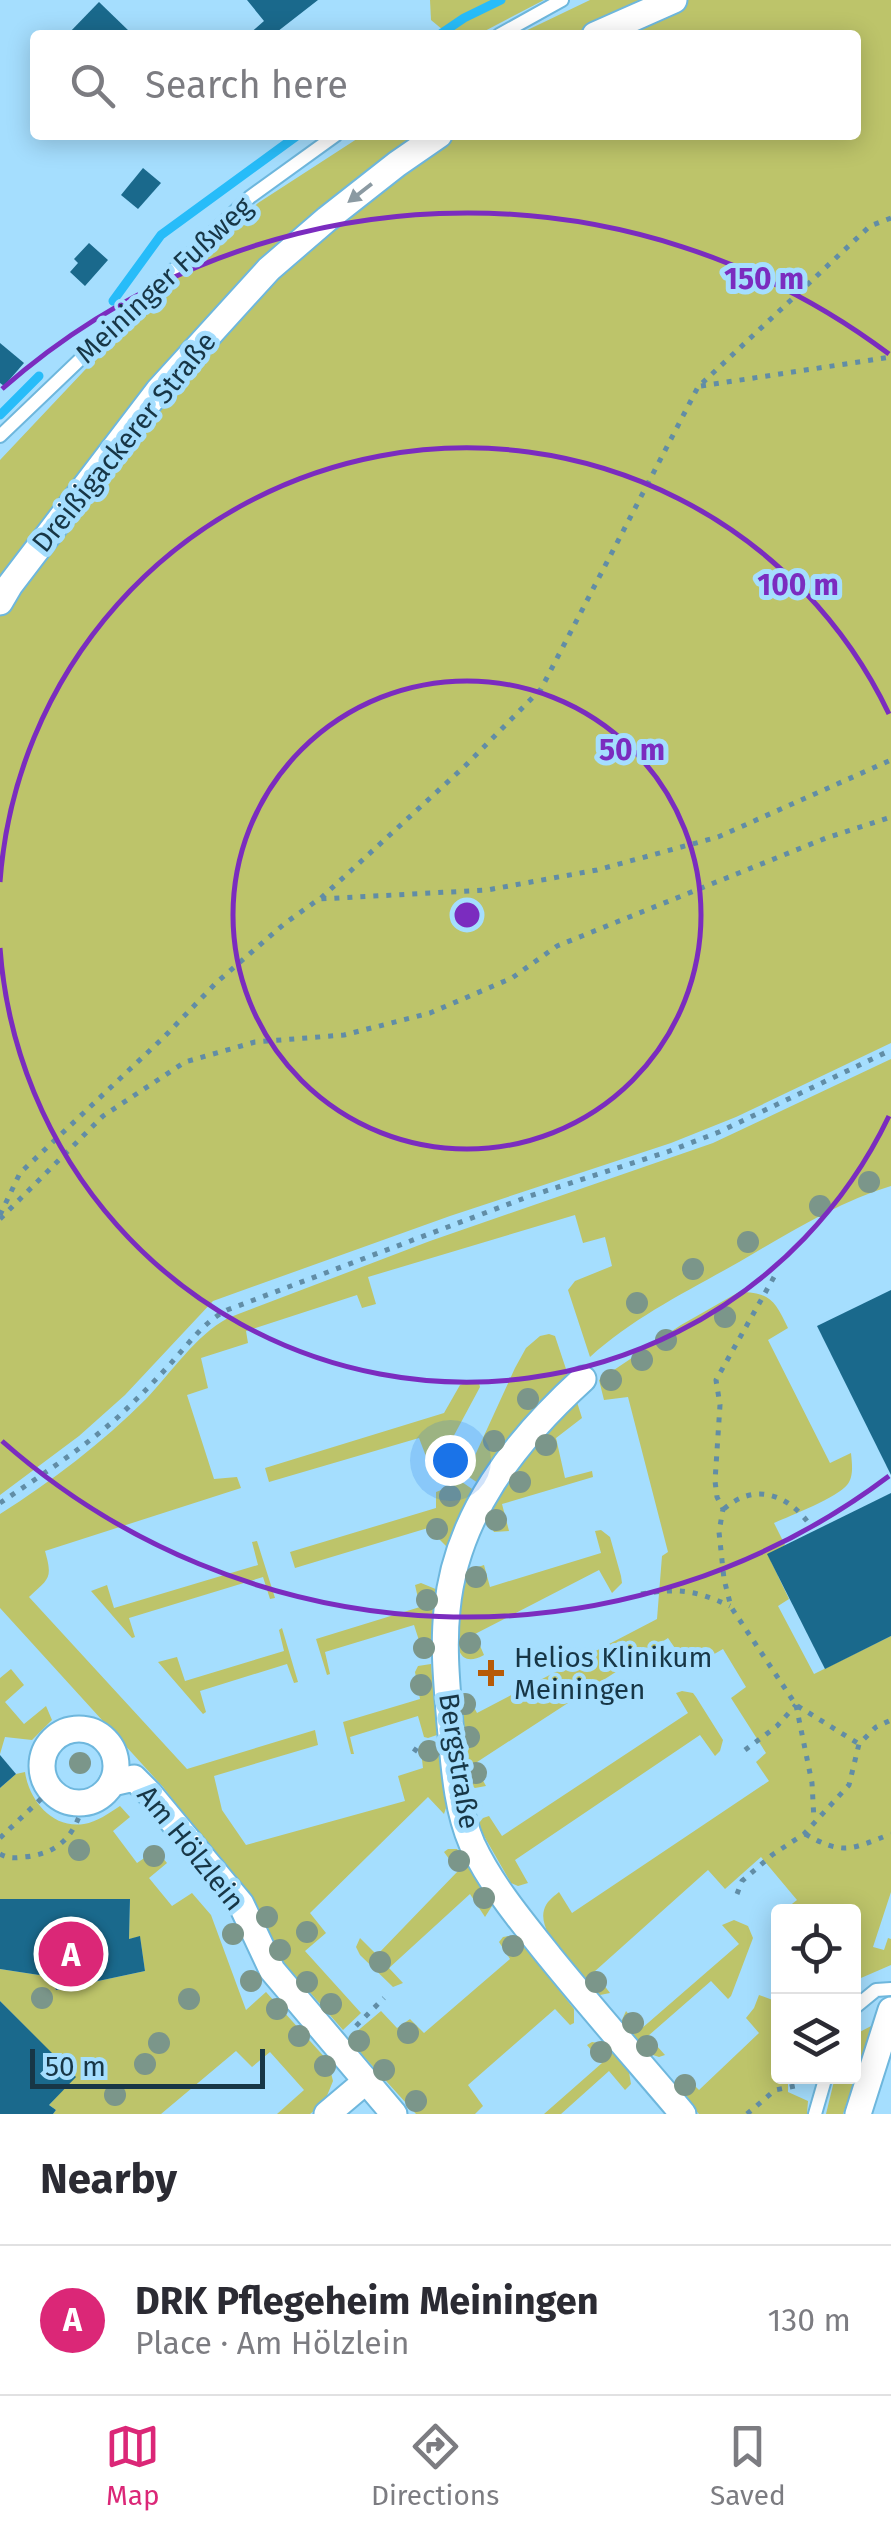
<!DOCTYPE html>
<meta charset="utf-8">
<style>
body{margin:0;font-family:"Fira Sans",sans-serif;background:#f2f2f3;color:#2b2b33}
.controls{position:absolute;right:30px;bottom:30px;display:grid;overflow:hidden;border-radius:10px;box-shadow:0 5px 25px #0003}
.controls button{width:90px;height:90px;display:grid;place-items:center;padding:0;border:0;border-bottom:2px solid #e1e1e2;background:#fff;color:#2b2b33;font:50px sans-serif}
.scale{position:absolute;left:30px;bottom:25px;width:235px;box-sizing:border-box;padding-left:10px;border:5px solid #173646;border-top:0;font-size:28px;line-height:35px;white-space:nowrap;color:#173646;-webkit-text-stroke:8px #a5defe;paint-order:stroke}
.you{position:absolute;left:450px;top:1460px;width:35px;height:35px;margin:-25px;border:8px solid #fff;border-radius:50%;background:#1a73e8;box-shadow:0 0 0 15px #1a73e833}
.badge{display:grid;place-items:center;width:65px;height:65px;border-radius:50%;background:#db2777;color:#fff;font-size:32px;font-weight:700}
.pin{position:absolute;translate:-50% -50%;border:5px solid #fff;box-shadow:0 2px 10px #0006}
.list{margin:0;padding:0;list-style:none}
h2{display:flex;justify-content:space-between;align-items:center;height:130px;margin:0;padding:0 40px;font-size:42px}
h2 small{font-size:32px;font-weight:400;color:#7c7c81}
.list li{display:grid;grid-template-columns:65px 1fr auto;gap:30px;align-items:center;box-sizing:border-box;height:150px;padding:0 40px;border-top:2px solid #e1e1e2}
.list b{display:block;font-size:38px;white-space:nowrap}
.list p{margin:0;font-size:32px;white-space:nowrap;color:#7c7c81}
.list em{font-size:32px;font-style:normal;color:#7c7c81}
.icon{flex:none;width:55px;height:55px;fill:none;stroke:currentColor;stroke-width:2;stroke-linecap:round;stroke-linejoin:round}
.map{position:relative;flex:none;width:891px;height:2114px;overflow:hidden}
.search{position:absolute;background:#fff;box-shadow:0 5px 25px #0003;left:30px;right:30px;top:30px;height:110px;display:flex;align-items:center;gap:25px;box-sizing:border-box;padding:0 35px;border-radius:10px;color:#7c7c81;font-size:38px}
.sheet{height:280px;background:#fff}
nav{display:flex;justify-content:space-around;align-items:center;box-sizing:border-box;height:140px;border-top:2px solid #e1e1e2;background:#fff;font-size:28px;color:#7c7c81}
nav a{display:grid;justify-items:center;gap:5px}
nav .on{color:#db2777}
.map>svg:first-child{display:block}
.green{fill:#bdc46a}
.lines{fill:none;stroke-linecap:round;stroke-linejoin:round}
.stream{stroke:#27bcf9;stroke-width:9}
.building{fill:#1a698c}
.lane-casing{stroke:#6eb7dd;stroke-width:16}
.street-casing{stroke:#6eb7dd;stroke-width:29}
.path{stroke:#618da6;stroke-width:5;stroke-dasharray:5 8;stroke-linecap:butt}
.lane{stroke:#fff;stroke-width:12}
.street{stroke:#fff;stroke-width:25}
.tree{fill:#7b968a}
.oneway{fill:#8b9aa2}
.ring{fill:none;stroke:#7b2cbf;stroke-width:5}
.poi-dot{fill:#b75a06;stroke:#a5defe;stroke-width:4}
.labels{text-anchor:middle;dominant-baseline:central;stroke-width:10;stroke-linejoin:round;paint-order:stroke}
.street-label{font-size:28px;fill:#173646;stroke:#a5defe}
.poi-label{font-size:28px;fill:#173646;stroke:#a5defe;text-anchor:start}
.centre{fill:#7b2cbf;stroke:#a5defe;stroke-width:5}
.ring-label{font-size:30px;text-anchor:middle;font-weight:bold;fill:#7b2cbf;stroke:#a5defe;stroke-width:10;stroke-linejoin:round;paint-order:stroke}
</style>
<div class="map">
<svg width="891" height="2114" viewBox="0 0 891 2114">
<rect width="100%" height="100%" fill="#a5defe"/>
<!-- green -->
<g class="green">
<path d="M430,0H544L481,33L449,35L431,20Z"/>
<path d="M590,0H891V1043L736,1117L671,1143L450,1216L213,1301L125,1395L79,1436L0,1495V460L149,302L258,203L363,135H856V35H517Z"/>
<path d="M891,1059V1186C838,1202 787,1234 739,1262C688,1291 634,1317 590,1357L568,1290L575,1281L612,1266L605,1237L583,1243L575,1215L368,1277L376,1304L362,1308L357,1295L246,1331L248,1343L201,1358L208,1388L187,1395L214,1479L237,1477L241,1488L45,1551C53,1579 49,1578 29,1597L187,1769L315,1730L318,1745L214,1776L222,1810L246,1845L405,1801L398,1776L423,1768L421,1751L437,1747L448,1802L444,1814L428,1797L310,1913L326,1933L305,1951L361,2013L343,2030L278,1956L258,1910L163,1787L0,1608V1514C52,1481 102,1443 146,1399C171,1373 196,1335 228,1318L430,1241L713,1143Z"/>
<path d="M739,1292C770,1292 775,1301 788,1328L768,1340L830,1463L851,1453C852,1464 854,1477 847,1485C838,1497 790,1516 774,1523L785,1545L768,1555L789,1599L778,1606L814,1674L891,1636V1892L873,1947L884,1950L888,1938L891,1939V1965L854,1981V1912L783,1911L797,1900L761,1857L725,1889L708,1870L594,1972L610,1993L600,1995L592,1990C578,1973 537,1933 544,1910C546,1902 553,1897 559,1892L572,1913L769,1781L756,1762L766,1753L731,1698L746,1687L723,1649L702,1661L694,1649L681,1657L668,1638L474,1764L486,1786L475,1788L470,1785L468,1779L461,1698L467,1694L477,1713L657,1619L662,1556L668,1552L628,1397L604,1400L599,1380L681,1325Z"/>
<path d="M549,1334L555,1336L568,1375L550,1393L478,1483L466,1475L515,1368L526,1348L540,1336Z"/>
<path d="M471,1381L479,1383L480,1387L444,1454L427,1459L419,1438L269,1482L265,1468L444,1413L460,1385Z"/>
<path d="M577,1402L582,1418L556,1438L565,1478L592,1471L593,1477L502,1504L509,1531L494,1532C490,1524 489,1525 490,1516C493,1491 557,1421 577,1402Z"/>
<path d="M462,1482L475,1491L457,1523L449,1549L428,1528L295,1568L290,1552L436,1508V1492Z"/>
<path d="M601,1530L610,1537L621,1576L622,1583L612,1593L599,1570L475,1634L484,1655C439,1680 461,1589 469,1570L484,1565L490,1587L601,1553L595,1531Z"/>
<path d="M257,1541L275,1598L270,1599L263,1577L129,1618L135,1637L132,1638L91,1591L107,1585L114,1608L258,1565L252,1542Z"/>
<path d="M421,1583L438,1590L433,1613L430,1657L425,1659L414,1625L325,1652L330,1674L327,1675L316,1639L420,1607L415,1585Z"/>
<path d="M282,1628L298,1682L294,1683L287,1664L200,1691L206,1712L203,1714L158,1662L177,1657L185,1681L284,1651L279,1630Z"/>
<path d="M431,1664L437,1735L428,1738L424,1737L418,1716L350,1737L354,1754H351L343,1722L420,1699L415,1672L418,1666Z"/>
<path d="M11,1669L24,1685L5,1702L24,1724L46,1706L52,1720L32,1740L5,1737L0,1754V1678Z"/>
<path d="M682,1691L693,1693L696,1697L723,1740L720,1751L715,1756L700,1735L515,1860L528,1883L518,1886L511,1883L480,1829L479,1823L483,1818L489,1816L502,1836L688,1713L676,1693Z"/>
<path d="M25,1772C29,1800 52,1829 84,1824C97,1822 109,1813 120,1806L130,1817L113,1831L137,1863L156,1850L167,1863L149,1878L172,1906L192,1893L211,1915L246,2010L266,1992L328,2061L333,2081L324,2103L310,2114H277L304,2090L270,2052L252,2067L236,2051L161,2114H53L56,2110L49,2105L75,2077L0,2001V1969L52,1977L56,1990L145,1971L140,1937L129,1939L130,1899H0V1788L16,1774Z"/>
<path d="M448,1849H457L462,1855L492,1906L485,1917L470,1894L389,1968L403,1983L393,1987L360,1955L356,1947L360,1938L377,1955L458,1871L444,1852Z"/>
<path d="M734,1920L748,1926L753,1938L731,1996L728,1999L711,1981L648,2036L665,2055L659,2057L647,2053L623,2027L622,2020L626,2011L641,2029L739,1944L722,1925Z"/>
<path d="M509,1936L519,1939L574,2009V2023L570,2025L555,2009L468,2085L483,2106L475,2114H416L348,2039L381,2011L397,2028L410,2019L424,2033L510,1959L499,1942L503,1937Z"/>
<path d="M759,1995L778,2002V2076L788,2077V2092L808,2101L807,2114H699C687,2101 676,2092 683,2074L699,2090L759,2033L746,2018L754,2008Z"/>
<path d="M873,2025L843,2114H826L835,2077L854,2076V2035Z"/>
<path d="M592,2042L605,2044L629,2072L631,2084L625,2090L609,2071L561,2114H544L602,2063L587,2045Z"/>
</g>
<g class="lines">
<!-- stream -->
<g class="stream">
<path d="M439,35L464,18L501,0"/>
<path d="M113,301L161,235L298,135"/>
<path d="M0,415L39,376"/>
</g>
</g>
<!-- building -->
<g class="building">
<path d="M247,0H318L273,35H248L264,21Z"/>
<path d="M99,2L130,32L127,35H67Z"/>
<path d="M143,168L161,183L138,209L121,195Z"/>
<path d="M89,243L108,260L85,286L70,272L78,263L74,259Z"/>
<path d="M0,343L24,363L4,386L0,383Z"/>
<path d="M891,1290V1475L817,1326Z"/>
<path d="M891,1493V1636L825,1669L767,1554Z"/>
<path d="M0,1755L16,1774L0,1788Z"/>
<path d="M0,1899H130L129,1939L140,1936L145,1971L56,1990L52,1977L0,1969Z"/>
<path d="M0,2001L76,2077L49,2105L56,2110L53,2114H0Z"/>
</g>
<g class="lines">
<defs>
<g id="lane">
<path d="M499,35L562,0"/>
<path d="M0,436L250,197L336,135"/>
<path d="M854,2008L876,1990L891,1989"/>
<path d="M815,2114L826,2076"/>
</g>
<g id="street">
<path d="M595,35L674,0"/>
<path d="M0,602L10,585L158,391L269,269L327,219L397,164L439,135"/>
<path d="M583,1379C515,1441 456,1515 447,1610C443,1648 447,1686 450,1724C454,1764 456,1807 472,1844C491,1885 522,1922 550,1957C593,2010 639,2062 683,2114"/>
<circle cx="79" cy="1766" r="37"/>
<path d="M112,1783L134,1778L149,1793L241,1904L272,1970L394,2114"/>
<path d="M327,2114L365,2082"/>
<path d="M858,2114L891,2010"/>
</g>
</defs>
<!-- lane casing -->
<use href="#lane" class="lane-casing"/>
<!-- street casing -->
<use href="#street" class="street-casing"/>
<!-- path -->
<g class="path">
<path d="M701,386L891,357"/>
<path d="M321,898L465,766L541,689L698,387L870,226L891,218"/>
<path d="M0,1215L20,1173L164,1037L217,982L284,924L319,899L487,890L597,870L718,837L891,760"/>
<path d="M0,1219L103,1116L185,1062L255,1042L344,1035L430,1013L512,978L557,946L826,838L891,817"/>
<path d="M774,1277L716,1380L720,1405L715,1481L717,1497L723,1509L719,1532L724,1579L731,1607L796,1705L859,1744"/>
<path d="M451,1466L463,1478"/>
<path d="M0,1503C40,1476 82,1449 118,1417C137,1399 155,1381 172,1362C189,1343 205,1321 227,1310L530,1196L667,1152L719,1132L891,1050"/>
<path d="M724,1509C752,1484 784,1492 807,1521"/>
<path d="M641,1594C679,1588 695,1590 730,1606"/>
<path d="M796,1705L812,1783L814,1820"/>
<path d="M745,1750L777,1726L796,1705"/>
<path d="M414,1752L418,1746L424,1744"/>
<path d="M805,1834C844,1856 851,1849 891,1834"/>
<path d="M0,1838L43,1797"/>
<path d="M0,1854C9,1859 14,1858 24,1857C53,1854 70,1842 80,1814"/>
<path d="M737,1894L742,1881L772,1855L804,1834L849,1785L859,1744L876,1727L891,1720"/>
<path d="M356,2026L384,1998"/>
<path d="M747,2114L775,2090L795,2086"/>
</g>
<!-- lane -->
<use href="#lane" class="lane"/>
<!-- street -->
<use href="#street" class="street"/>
</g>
<!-- trees -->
<g class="tree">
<circle cx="869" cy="1182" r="11"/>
<circle cx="820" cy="1206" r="11"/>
<circle cx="748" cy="1242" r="11"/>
<circle cx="693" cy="1269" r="11"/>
<circle cx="637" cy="1303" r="11"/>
<circle cx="725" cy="1317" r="11"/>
<circle cx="666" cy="1340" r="11"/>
<circle cx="642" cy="1360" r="11"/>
<circle cx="611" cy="1380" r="11"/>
<circle cx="528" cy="1399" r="11"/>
<circle cx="494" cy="1441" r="11"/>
<circle cx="546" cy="1445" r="11"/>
<circle cx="520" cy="1482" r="11"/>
<circle cx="450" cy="1496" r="11"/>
<circle cx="496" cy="1520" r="11"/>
<circle cx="437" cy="1529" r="11"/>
<circle cx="476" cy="1577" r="11"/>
<circle cx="427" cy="1600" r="11"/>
<circle cx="470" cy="1643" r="11"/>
<circle cx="424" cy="1648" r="11"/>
<circle cx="421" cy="1685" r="11"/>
<circle cx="465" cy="1704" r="11"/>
<circle cx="469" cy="1737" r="11"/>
<circle cx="429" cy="1751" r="11"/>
<circle cx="80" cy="1763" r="11"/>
<circle cx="476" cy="1773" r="11"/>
<circle cx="79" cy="1850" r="11"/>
<circle cx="154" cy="1856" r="11"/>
<circle cx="459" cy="1861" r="11"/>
<circle cx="484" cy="1898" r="11"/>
<circle cx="267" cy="1917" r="11"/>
<circle cx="307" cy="1932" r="11"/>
<circle cx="233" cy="1934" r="11"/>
<circle cx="513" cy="1946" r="11"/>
<circle cx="280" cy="1950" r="11"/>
<circle cx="380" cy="1962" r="11"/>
<circle cx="251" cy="1981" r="11"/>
<circle cx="307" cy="1982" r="11"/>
<circle cx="596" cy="1982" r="11"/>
<circle cx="42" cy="1998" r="11"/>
<circle cx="189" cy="1999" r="11"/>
<circle cx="331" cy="2004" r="11"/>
<circle cx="277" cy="2009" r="11"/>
<circle cx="633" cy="2023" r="11"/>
<circle cx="408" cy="2033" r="11"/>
<circle cx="299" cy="2036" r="11"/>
<circle cx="359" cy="2041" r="11"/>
<circle cx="159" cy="2043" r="11"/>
<circle cx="647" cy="2046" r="11"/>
<circle cx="601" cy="2052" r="11"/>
<circle cx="145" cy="2064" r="11"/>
<circle cx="325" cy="2066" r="11"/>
<circle cx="384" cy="2070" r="11"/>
<circle cx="685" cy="2085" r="11"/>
<circle cx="115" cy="2095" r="11"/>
<circle cx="416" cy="2101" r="11"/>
</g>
<!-- one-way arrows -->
<defs><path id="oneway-solid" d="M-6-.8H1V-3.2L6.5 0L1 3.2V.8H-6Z" transform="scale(2.5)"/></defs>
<use class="oneway" href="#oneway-solid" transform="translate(360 193) rotate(142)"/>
<!-- distance rings -->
<g class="ring">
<circle cx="467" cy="915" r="234"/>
<path d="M889 1116A468 468 0 0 1 0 948M0 882A468 468 0 0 1 889 714"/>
<path d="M889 1476A702 702 0 0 1 2 1441M2 389A702 702 0 0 1 889 354"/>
</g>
<!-- markers -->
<path class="poi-dot" d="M486 1658h10v10h10v10h-10v10h-10v-10h-10v-10h10z"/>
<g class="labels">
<!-- street labels -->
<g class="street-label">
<text transform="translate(164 280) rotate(-43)">Meininger Fußweg</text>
<text transform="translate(124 442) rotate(-51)">Dreißigackerer Straße</text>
<text transform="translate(459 1761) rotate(81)">Bergstraße</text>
<text transform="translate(191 1848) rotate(51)">Am Hölzlein</text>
</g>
<!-- poi labels -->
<g class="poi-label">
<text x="514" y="1657">Helios Klinikum<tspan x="514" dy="32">Meiningen</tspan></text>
</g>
</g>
<circle cx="467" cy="915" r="15" class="centre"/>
<g class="ring-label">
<text x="764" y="289">150 m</text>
<text x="798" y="595">100 m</text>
<text x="632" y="760">50 m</text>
</g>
</svg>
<div class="controls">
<button><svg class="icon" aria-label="locate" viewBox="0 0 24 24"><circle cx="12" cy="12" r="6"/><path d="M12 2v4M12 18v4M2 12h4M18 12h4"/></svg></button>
<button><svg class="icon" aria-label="layers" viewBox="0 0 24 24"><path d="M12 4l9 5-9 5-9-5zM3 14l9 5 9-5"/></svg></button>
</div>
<div class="scale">50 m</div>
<div class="you"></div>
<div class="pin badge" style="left:71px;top:1954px">A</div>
<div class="search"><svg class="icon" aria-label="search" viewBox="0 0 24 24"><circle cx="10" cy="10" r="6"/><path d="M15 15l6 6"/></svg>Search here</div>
</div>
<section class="sheet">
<h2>Nearby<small></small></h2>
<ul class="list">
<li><span class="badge">A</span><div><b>DRK Pflegeheim Meiningen</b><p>Place · Am Hölzlein</p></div><em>130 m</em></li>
</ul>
</section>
<nav>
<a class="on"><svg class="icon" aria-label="map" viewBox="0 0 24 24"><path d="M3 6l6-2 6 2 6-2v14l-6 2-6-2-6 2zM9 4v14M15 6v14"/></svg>Map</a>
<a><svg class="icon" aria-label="directions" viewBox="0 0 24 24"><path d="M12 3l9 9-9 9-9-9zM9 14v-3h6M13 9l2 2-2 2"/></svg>Directions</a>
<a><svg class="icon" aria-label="saved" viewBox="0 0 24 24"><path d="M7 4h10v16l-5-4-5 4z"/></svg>Saved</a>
</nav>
